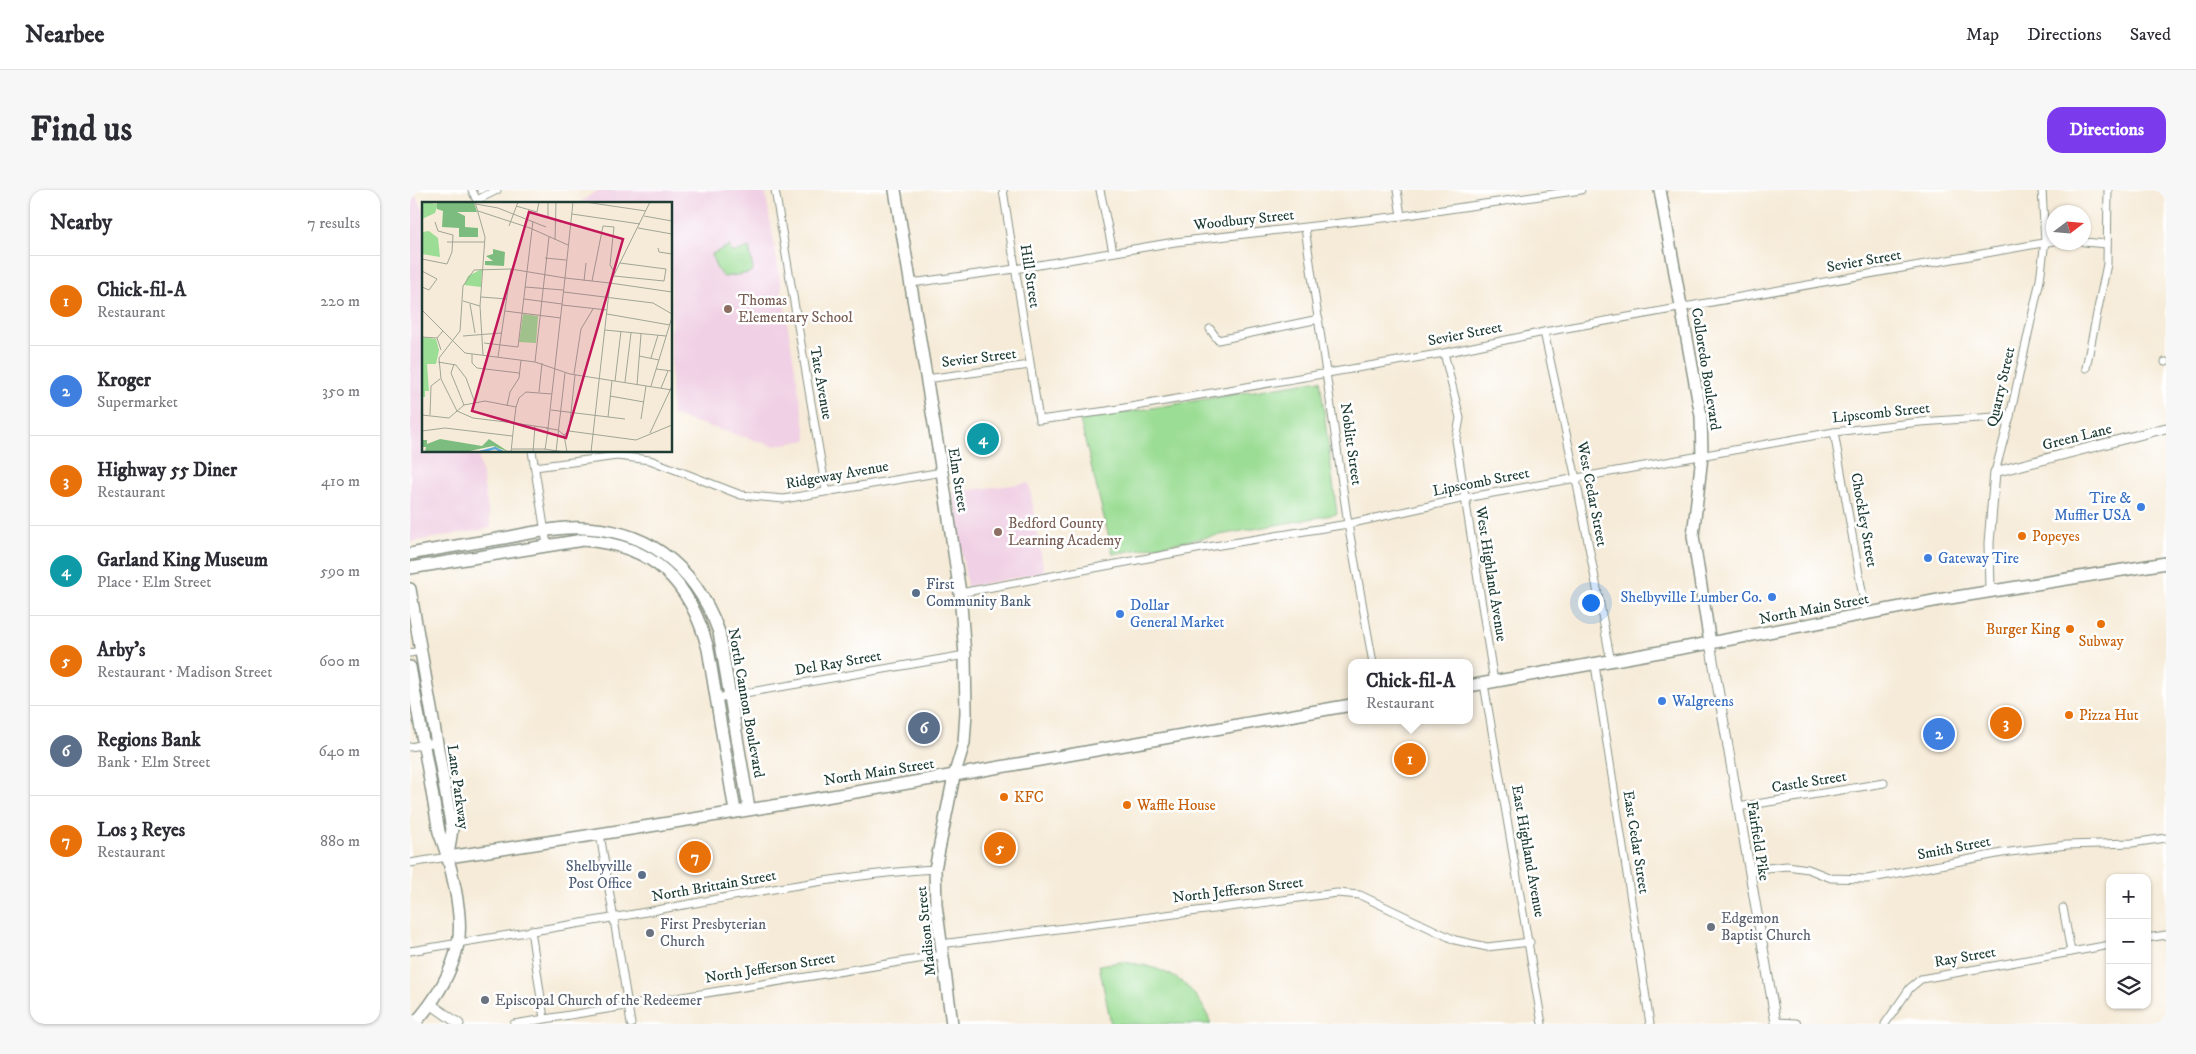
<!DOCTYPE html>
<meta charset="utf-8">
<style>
body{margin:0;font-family:"IM FELL DW Pica",serif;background:#f7f7f7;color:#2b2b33}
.controls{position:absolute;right:15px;bottom:15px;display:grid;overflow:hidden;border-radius:10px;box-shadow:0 1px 4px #0004}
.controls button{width:45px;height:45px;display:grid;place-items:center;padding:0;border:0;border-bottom:1px solid #e1e1e2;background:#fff;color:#2b2b33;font:25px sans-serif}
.compass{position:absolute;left:1636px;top:15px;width:45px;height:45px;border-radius:50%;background:#fff;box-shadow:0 1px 4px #0004;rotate:74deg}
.you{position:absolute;left:1180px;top:412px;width:18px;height:18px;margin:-12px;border:4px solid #fff;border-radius:50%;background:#1a73e8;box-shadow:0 0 0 8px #1a73e833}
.badge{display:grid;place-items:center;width:32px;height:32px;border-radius:50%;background:#7c3aed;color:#fff;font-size:16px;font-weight:700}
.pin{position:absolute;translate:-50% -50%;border:2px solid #fff;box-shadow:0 1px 5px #0006}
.popup{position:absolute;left:938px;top:469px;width:125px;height:65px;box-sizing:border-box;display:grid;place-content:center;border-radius:10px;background:#fff;filter:drop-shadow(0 1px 4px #0005);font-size:16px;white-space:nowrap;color:#7c7c81}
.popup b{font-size:19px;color:#2b2b33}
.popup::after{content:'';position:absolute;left:50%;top:100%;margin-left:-10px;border:10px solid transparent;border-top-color:#fff}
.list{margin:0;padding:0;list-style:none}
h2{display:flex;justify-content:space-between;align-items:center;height:65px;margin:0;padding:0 20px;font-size:21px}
h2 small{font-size:16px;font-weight:400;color:#7c7c81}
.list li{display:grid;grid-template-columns:32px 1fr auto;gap:15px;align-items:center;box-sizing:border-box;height:90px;padding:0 20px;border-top:1px solid #e1e1e2}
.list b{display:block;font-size:19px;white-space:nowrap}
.list p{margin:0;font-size:16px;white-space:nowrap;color:#7c7c81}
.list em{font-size:16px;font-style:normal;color:#7c7c81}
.icon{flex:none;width:28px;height:28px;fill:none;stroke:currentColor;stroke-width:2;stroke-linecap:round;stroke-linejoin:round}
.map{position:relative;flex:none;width:1756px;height:834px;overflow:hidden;border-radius:15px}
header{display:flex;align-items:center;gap:30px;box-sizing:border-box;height:70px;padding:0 25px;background:#fff;border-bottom:1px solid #e1e1e2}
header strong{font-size:24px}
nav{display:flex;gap:28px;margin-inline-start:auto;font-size:18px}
.intro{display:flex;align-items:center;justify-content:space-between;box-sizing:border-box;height:120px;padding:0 30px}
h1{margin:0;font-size:35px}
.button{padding:12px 22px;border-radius:15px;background:#7c3aed;color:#fff;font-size:18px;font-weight:700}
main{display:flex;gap:30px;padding:0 30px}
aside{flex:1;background:#fff;border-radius:15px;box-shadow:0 1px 4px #0004}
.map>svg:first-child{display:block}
.built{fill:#f0d0e4}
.green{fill:#9bdd94;stroke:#5d8d64}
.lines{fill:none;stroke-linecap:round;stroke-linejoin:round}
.minor-casing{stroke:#8a9486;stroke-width:9}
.tertiary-casing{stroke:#8a9486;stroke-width:11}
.primary-casing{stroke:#8a9486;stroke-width:14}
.trunk-casing{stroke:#8a9486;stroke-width:14}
.minor{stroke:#fff;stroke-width:7}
.tertiary{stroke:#fff;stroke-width:9}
.primary{stroke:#fff;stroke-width:11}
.trunk{stroke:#fff;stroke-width:11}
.education-dot{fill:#8d6e63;stroke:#fff;stroke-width:2}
.shop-dot{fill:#3f7fe0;stroke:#fff;stroke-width:2}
.food-dot{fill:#e8710a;stroke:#fff;stroke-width:2}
.service-dot{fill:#5c6f8a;stroke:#fff;stroke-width:2}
.worship-dot{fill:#6b7280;stroke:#fff;stroke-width:2}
.labels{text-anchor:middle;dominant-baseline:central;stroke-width:5;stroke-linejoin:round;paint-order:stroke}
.street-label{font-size:15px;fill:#1f3d34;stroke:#fff}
.education-label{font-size:15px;fill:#785e54;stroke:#fff;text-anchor:start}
.shop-label{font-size:15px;fill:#366cbe;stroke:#fff;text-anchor:start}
.food-label{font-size:15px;fill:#c56008;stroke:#fff;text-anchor:start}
.service-label{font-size:15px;fill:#4e5e75;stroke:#fff;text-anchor:start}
.worship-label{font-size:15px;fill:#5b616d;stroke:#fff;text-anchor:start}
.inset-river{fill:none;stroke:#61abd9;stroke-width:2.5}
.inset-road{fill:none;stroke:#a0a596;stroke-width:1}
.view{fill:#c2185b;fill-opacity:0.15;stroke:#c2185b;stroke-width:2.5}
.inset-edge{fill:none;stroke:#1f3d34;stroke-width:2.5}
</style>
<header>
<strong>Nearbee</strong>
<nav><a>Map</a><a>Directions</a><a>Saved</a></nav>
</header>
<div class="intro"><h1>Find us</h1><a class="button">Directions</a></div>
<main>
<aside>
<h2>Nearby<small>7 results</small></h2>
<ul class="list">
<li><span class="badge" style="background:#e8710a">1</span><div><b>Chick-fil-A</b><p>Restaurant</p></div><em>220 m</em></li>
<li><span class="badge" style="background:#3f7fe0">2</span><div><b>Kroger</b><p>Supermarket</p></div><em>350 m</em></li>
<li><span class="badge" style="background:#e8710a">3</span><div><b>Highway 55 Diner</b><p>Restaurant</p></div><em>410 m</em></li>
<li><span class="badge" style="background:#0f9aa8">4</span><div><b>Garland King Museum</b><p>Place · Elm Street</p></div><em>590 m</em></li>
<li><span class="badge" style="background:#e8710a">5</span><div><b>Arby's</b><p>Restaurant · Madison Street</p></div><em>600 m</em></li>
<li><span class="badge" style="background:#5c6f8a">6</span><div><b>Regions Bank</b><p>Bank · Elm Street</p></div><em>640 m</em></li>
<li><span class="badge" style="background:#e8710a">7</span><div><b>Los 3 Reyes</b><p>Restaurant</p></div><em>880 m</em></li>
</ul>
</aside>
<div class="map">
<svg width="1756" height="834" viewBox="0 0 1756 834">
<rect width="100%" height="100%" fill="#fff"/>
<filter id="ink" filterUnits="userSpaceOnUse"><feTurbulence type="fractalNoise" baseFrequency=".02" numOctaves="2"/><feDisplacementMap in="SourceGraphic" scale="10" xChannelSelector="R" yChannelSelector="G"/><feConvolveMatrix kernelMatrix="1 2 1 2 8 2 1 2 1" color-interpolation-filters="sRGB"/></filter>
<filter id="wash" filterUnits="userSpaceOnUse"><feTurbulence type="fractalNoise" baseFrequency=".0096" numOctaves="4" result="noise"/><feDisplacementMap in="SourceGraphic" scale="20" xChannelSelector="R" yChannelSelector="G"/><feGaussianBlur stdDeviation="1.12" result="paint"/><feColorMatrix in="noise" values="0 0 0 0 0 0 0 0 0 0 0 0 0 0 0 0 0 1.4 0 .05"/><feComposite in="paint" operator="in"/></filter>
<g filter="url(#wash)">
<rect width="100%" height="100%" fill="#f6ebd8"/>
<!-- built -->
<g class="built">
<path d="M0,0H2L14,20V261H68L81,338L0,352Z"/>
<path d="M188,0H355L397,250L364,256L261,225V14H168Z"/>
<path d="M619,293L634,382L557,397L543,302Z"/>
</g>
<!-- green -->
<g class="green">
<path d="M319,56L322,63L339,57L343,80L339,83L314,87C306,81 304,73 302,64Z"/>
<path d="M910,190L927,324L703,364L670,230Z"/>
<path d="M711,772C755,776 785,791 801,834H701L689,775Z"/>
</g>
</g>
<g filter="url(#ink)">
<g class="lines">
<defs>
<g id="minor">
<path d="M62,0L68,13"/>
<path d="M365,0L416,301"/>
<path d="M593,0L629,230L697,221L1034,163L1134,142L1644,51"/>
<path d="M690,0L703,62"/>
<path d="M987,0L991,26"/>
<path d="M67,10L87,0"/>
<path d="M895,38L938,334L963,473"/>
<path d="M1674,52L1697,54"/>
<path d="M501,93L605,79L765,52L991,26L1171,0"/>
<path d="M800,139L808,150L909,129"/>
<path d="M1134,142L1166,289L1201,472"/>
<path d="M1034,163L1050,228L1046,250L1084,492"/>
<path d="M1755,172H1756"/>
<path d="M1676,178L1697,74L1698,0"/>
<path d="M516,189L620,175"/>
<path d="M1424,242L1456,424"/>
<path d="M122,261L137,355"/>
<path d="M125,277L207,266L240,270L331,305L374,309L532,282"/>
<path d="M1585,282L1600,226L1630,90L1635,51L1632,0"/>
<path d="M550,403L792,358L938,334L1055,308L1424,242L1510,232L1600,226"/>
<path d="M0,463L10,461"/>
<path d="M1185,475L1240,834"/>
<path d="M1074,494L1132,834"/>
<path d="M306,508L555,465"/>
<path d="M0,557L27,552"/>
<path d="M1328,617L1474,593"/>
<path d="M190,644L221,834"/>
<path d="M0,673L38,667"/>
<path d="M1339,680L1377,676L1398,679L1421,688L1457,689L1592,663L1657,655L1722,653L1756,648"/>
<path d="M1653,718L1661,762"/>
<path d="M121,740L134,829"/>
<path d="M1737,748L1756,745"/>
<path d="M531,754L927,703L950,705L1045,750L1077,757L1120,752"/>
<path d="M0,761C82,747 165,735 247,720C339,703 431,685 525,679"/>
<path d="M104,834L533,765"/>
<path d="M1475,834L1500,798L1511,789L1700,755"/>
</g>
<g id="tertiary">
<path d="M1580,401L1579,353L1585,282L1756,238"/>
<path d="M1300,453L1366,833L1386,834"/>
<path d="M22,815L49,834"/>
</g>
<g id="primary">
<path d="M485,0L532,282L550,403L555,465L556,523L554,553L544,586L525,679L526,715L542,834"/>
<path d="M0,364C31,358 63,353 94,348C115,344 137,339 158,338C233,335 284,373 309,442L339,618"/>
<path d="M0,378L173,350C245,355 280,392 298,459L325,621"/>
<path d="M0,399L42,639L38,665"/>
<path d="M0,477L29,642C40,670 54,724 48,754C41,786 25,811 4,834"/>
<path d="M1059,496L1300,453"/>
<path d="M38,667C340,623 641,568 941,515"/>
</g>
<path id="trunk" d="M1250,0L1291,226L1292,266L1283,346L1300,453L1534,409L1756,373"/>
</defs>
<!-- minor casing -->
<use href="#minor" class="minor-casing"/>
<!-- tertiary casing -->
<use href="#tertiary" class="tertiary-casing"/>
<!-- primary casing -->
<use href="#primary" class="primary-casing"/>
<!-- trunk casing -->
<use href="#trunk" class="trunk-casing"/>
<!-- minor -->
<use href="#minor" class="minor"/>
<!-- tertiary -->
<use href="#tertiary" class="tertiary"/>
<!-- primary -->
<use href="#primary" class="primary"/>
<!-- trunk -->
<use href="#trunk" class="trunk"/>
</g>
</g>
<!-- markers -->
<g class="education-dot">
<circle cx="318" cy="119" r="5"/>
<circle cx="588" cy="342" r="5"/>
</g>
<g class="shop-dot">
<circle cx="1731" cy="317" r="5"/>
<circle cx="1518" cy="368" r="5"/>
<circle cx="1362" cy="407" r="5"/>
<circle cx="710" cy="424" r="5"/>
<circle cx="1252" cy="511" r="5"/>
</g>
<g class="food-dot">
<circle cx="1612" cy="346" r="5"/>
<circle cx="1691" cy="434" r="5"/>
<circle cx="1660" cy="439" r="5"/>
<circle cx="1659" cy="525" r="5"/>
<circle cx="594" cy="607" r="5"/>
<circle cx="717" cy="615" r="5"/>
</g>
<g class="service-dot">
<circle cx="506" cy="403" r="5"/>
<circle cx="232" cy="685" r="5"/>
</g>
<g class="worship-dot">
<circle cx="1301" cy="737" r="5"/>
<circle cx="240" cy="743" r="5"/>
<circle cx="75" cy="810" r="5"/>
</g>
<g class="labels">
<!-- street labels -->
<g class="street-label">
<text transform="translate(834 30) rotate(-6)">Woodbury Street</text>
<text transform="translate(1454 71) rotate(-10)">Sevier Street</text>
<text transform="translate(620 86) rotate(81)">Hill Street</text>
<text transform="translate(1055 144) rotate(-11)">Sevier Street</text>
<text transform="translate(569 168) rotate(-7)">Sevier Street</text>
<text transform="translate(1296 179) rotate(81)">Colloredo Boulevard</text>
<text transform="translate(411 193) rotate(80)">Tate Avenue</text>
<text transform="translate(1591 197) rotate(-77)">Quarry Street</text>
<text transform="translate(1471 223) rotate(-6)">Lipscomb Street</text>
<text transform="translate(1667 247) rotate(-14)">Green Lane</text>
<text transform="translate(941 254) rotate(82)">Noblitt Street</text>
<text transform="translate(427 285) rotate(-10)">Ridgeway Avenue</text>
<text transform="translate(548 290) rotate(81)">Elm Street</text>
<text transform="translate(1071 292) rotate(-11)">Lipscomb Street</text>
<text transform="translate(1182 304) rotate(79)">West Cedar Street</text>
<text transform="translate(1454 330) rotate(80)">Chockley Street</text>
<text transform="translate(1081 384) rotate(81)">West Highland Avenue</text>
<text transform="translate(1404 419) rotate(-11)">North Main Street</text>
<text transform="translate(428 473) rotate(-10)">Del Ray Street</text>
<text transform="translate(336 513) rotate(80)">North Cannon Boulevard</text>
<text transform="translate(469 582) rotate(-9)">North Main Street</text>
<text transform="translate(1399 592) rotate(-9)">Castle Street</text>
<text transform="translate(48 597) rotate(82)">Lane Parkway</text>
<text transform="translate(1348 651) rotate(81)">Fairfield Pike</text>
<text transform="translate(1226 652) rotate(81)">East Cedar Street</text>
<text transform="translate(1544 658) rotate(-11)">Smith Street</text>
<text transform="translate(1118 661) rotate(80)">East Highland Avenue</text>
<text transform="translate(304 696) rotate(-10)">North Brittain Street</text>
<text transform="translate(828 700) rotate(-7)">North Jefferson Street</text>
<text transform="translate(516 741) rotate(-96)">Madison Street</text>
<text transform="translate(1555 767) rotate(-10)">Ray Street</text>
<text transform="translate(360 778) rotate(-9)">North Jefferson Street</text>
</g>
<!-- education labels -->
<g class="education-label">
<text x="328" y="110">Thomas<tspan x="328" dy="17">Elementary School</tspan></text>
<text x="598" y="333">Bedford County<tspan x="598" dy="17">Learning Academy</tspan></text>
</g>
<!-- shop labels -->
<g class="shop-label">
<text x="1721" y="308" text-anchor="end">Tire &amp;<tspan x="1721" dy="17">Muffler USA</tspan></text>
<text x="1528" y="368">Gateway Tire</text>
<text x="1352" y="407" text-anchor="end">Shelbyville Lumber Co.</text>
<text x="720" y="415">Dollar<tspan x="720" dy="17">General Market</tspan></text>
<text x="1262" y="511">Walgreens</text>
</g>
<!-- food labels -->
<g class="food-label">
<text x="1622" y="346">Popeyes</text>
<text x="1650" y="439" text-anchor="end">Burger King</text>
<text x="1691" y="451" text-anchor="middle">Subway</text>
<text x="1669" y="525">Pizza Hut</text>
<text x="604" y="607">KFC</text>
<text x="727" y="615">Waffle House</text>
</g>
<!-- service labels -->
<g class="service-label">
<text x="516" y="394">First<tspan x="516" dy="17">Community Bank</tspan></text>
<text x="222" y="676" text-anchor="end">Shelbyville<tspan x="222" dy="17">Post Office</tspan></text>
</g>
<!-- worship labels -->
<g class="worship-label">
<text x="1311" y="728">Edgemon<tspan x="1311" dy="17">Baptist Church</tspan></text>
<text x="250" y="734">First Presbyterian<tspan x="250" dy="17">Church</tspan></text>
<text x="85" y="810">Episcopal Church of the Redeemer</text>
</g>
</g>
<!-- overview -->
<g transform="translate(12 12)">
<rect width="250" height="250" fill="#f6ebd8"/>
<path d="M0,0L16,2L13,11L0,17ZM7,29L16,36L18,55L0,52V30ZM60,67L59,85L42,83L46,74ZM101,112L116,114L114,141L97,140ZM0,135L14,137L17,148L14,162H5L7,189H3V195H0Z" fill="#9bdd94"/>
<path d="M15,0H52L55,10H35L43,14V25L56,26V35H37V26L20,25L21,9L15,7ZM71,47L83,50L82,64L63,63V59H71L64,54L71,52ZM18,237L60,244L67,237L87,250L71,244L43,250H3L4,245H0V238H5V242Z" fill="#7cbc7e"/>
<path class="inset-river" d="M58,250L73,246L81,250"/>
<path class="inset-road" d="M53,0L63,35L58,104L61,153M126,0V16M163,0L224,9M54,2L76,6L124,25M94,4L115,10L117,0M56,9L108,26L146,43M150,12L218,22M222,14L250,19M87,24L96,0M216,26L250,32M133,38L134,0M25,40H63M236,46L237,50L250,52M123,56L144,58M0,57L25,62L30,50L31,33L16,29L13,20M0,69L15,77L7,88L0,85M192,74L242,79L244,67L198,61M143,76L188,81L228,0M162,79L164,61M170,79L181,24L192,25L188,63L193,71M103,85L141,88M142,90L231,101L250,112M59,95L85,97M102,97L140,102M41,99L58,104M48,102L53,131M140,103L185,108M0,108L43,151L113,160L148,172L250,188M83,109L139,116M185,112L248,123M183,128L244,134M41,134L79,131M0,135L15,136M62,141L96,145L111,19M19,148L15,136L21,129M50,152V161L55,166L97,171M217,154L237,158M76,155L89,67M229,156L236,133M16,160L34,163L44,176L53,201M113,160L127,35M32,162L29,171L42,203M234,167L250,169M152,172L159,127L171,107M193,179L199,129M203,180L209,131M215,183L219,132M229,184L250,115M239,186L246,169M117,190L120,161M188,194L222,200M85,204L88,190L97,176L99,158M129,208L203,217M0,213L27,216L42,203L63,199L94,205M8,213L9,184L18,177M186,215L190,179M219,217L224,184M124,226L136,228L142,233L145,250M126,226L143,76M126,226L92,221L94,205L97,196L104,190L130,192M0,229L23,226L90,234M147,229L153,173M228,231L250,184M142,233L147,229L214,238L250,223M90,247H123M123,247L142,250M123,248L126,227M89,250L92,221L51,216L35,209L19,177L17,156L38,129L41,84L52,68L89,67L143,76L151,0M111,250L113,224M134,250L143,171M169,250L188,81L250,90"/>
<path class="view" d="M107,10L201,37L144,236L50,209Z"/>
<rect width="250" height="250" class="inset-edge"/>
</g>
</svg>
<div class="controls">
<button>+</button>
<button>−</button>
<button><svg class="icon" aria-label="layers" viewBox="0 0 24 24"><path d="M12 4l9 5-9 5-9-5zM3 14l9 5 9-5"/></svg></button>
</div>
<svg class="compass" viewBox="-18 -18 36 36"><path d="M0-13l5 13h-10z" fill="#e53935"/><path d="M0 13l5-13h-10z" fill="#7c7c81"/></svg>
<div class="you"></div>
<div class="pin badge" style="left:1000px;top:569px;background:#e8710a">1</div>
<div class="popup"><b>Chick-fil-A</b>Restaurant</div>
<div class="pin badge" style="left:1529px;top:544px;background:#3f7fe0">2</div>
<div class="pin badge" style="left:1596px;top:533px;background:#e8710a">3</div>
<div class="pin badge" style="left:573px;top:249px;background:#0f9aa8">4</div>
<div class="pin badge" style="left:590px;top:658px;background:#e8710a">5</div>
<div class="pin badge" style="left:514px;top:538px;background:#5c6f8a">6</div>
<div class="pin badge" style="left:285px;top:667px;background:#e8710a">7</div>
</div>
</main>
